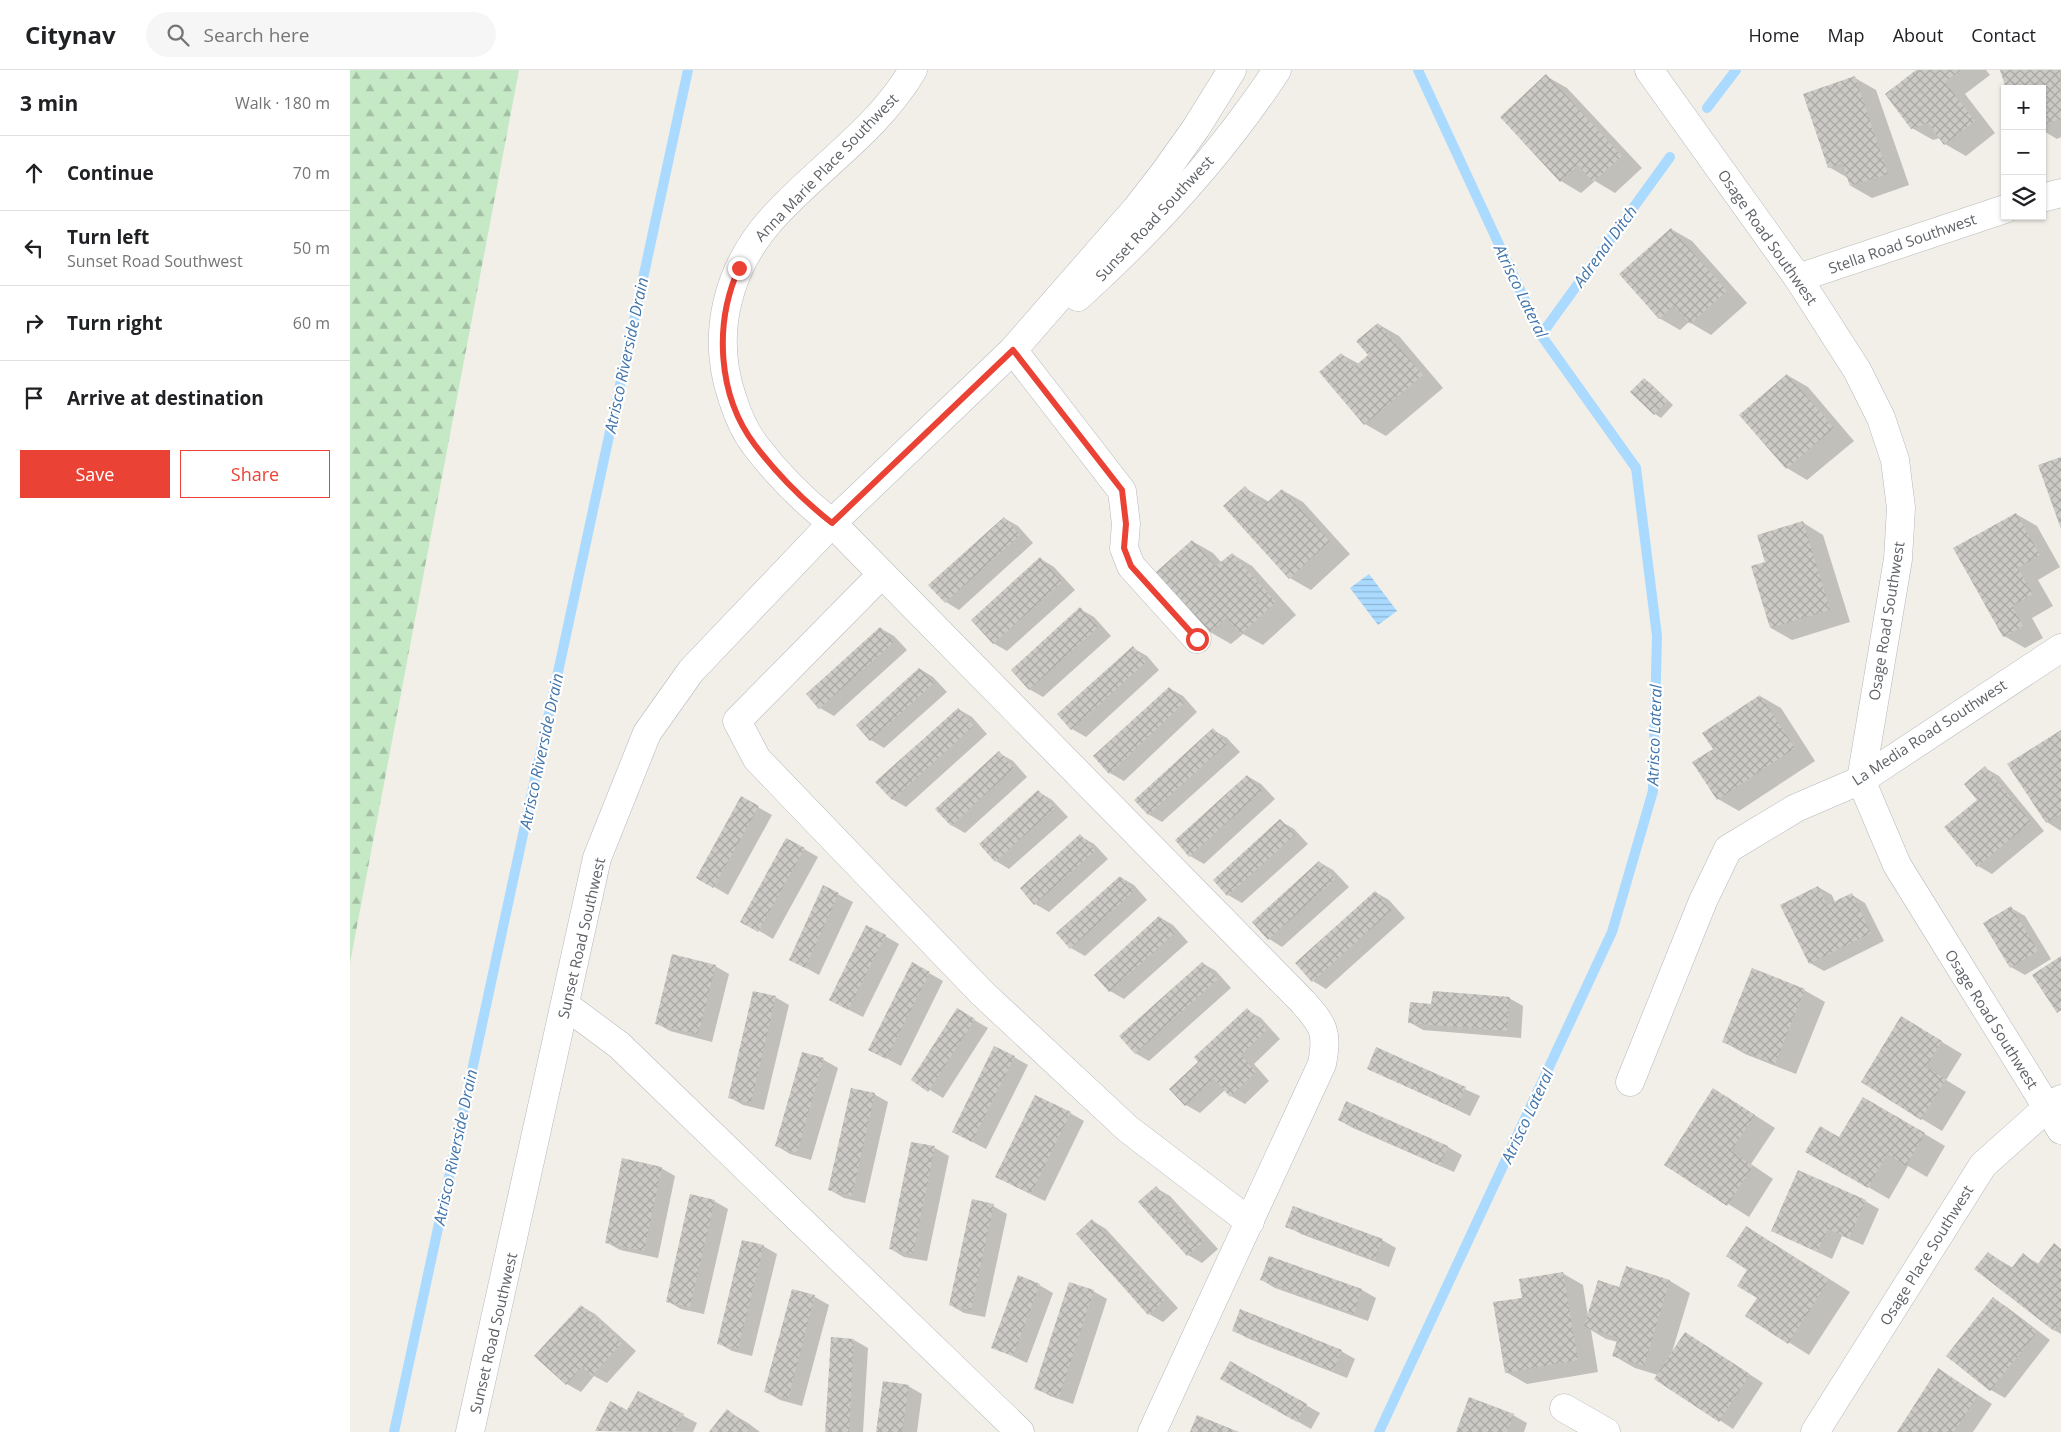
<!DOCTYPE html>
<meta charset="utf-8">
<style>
body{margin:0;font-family:"Open Sans",sans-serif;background:#f6f6f6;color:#202124}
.controls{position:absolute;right:15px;top:15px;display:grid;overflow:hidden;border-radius:0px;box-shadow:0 1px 4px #0004}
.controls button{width:45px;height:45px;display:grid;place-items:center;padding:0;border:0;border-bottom:1px solid #e0e0e0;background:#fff;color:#202124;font:25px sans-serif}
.stop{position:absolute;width:15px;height:15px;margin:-11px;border:4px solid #ea4335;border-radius:50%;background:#fff}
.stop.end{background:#ea4335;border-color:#fff;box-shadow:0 1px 5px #0008}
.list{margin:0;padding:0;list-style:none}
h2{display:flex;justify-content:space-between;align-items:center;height:65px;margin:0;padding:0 20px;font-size:21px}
h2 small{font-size:16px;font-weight:400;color:#757577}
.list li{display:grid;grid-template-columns:32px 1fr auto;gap:15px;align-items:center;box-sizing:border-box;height:75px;padding:0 20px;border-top:1px solid #e0e0e0}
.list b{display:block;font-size:19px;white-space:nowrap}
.list p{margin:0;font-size:16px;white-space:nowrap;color:#757577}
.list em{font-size:16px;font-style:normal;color:#757577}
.actions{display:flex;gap:10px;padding:15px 20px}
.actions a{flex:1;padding:11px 0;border:1px solid #ea4335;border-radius:0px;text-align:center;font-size:18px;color:#ea4335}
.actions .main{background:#ea4335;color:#fff}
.icon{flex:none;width:28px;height:28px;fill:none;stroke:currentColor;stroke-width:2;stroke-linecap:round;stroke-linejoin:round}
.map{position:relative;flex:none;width:1711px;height:1362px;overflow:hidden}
header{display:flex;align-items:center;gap:30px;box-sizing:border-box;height:70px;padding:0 25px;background:#fff;border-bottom:1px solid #e0e0e0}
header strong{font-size:24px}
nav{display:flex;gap:28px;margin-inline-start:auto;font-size:18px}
.search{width:350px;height:45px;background:#f6f6f6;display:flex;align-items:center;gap:12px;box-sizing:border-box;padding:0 18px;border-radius:28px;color:#757577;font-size:19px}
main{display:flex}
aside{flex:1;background:#fff}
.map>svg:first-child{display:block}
.forest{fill:url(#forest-firs)}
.water{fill:url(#water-rules)}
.shadow{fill:#0003}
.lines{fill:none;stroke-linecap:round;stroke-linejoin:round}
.stream{stroke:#aadaff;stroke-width:10}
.building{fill:url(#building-cross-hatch)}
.minor-casing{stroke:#b5b8bc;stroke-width:29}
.minor{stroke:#fff;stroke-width:28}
.route{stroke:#ea4335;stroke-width:6}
.labels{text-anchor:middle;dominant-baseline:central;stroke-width:4.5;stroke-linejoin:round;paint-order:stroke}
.street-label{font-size:15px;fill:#5f6368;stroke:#fff}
.water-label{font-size:16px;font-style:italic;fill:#4174aa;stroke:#fff}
</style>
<header>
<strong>Citynav</strong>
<div class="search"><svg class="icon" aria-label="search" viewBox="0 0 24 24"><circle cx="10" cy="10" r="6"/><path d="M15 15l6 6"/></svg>Search here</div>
<nav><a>Home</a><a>Map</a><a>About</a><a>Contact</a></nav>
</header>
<main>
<aside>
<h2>3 min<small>Walk · 180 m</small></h2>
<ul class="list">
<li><svg class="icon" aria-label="ahead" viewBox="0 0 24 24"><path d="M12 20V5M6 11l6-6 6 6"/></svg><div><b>Continue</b></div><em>70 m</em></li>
<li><svg class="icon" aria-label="left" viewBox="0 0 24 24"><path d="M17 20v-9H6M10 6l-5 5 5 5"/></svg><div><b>Turn left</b><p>Sunset Road Southwest</p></div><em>50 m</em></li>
<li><svg class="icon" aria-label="right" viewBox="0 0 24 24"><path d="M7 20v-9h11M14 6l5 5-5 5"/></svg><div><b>Turn right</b></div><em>60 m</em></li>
<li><svg class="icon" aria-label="arrive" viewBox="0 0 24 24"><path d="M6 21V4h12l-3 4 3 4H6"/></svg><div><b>Arrive at destination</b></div></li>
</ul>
<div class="actions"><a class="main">Save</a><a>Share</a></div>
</aside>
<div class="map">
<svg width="1711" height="1362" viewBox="0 0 1711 1362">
<defs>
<pattern id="forest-firs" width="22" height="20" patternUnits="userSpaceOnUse" patternTransform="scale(1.25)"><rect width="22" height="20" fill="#c5e8c5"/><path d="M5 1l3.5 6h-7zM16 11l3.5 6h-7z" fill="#a3c0a4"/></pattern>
<pattern id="water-rules" width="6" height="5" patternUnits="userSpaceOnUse" patternTransform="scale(1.25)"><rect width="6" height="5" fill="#aadaff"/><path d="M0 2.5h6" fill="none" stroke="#8eb4d2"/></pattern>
<pattern id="building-cross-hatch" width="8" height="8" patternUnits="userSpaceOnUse" patternTransform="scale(1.25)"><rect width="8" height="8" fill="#cccac5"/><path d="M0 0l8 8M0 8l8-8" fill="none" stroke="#a9a8a4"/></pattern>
</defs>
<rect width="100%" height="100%" fill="#f1efe8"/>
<!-- forest -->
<path class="forest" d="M0,0H169L0,893Z"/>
<!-- water -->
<path class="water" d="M1019,504L1047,541L1028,555L1000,518Z"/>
<!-- shadow -->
<g class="shadow">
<path d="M1568,0H1636L1640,5L1615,24L1645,63L1616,86L1595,74L1590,68L1583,70L1562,58Z"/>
<path d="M1651,0H1711V67L1707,69L1692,60V19Z"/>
<path d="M1196,6L1217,18L1292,98L1265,123L1245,111L1231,123L1211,111L1152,47Z"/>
<path d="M1505,8L1526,20L1559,115L1522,128L1501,116L1498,108L1479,97Z"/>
<path d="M1321,159L1342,171L1397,233L1361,265L1339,252L1330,260L1309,248Z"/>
<path d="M1028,254L1049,266L1093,318L1036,366L1015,354L991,284L1009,294L1020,285Z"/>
<path d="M1437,305L1458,317L1504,371L1457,410L1437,398Z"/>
<path d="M1294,309L1300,313L1323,335L1311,348L1305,344Z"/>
<path d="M895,418L919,432L932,420L953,432L1000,484L961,520L940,508Z"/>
<path d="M1666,444L1687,456L1710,497L1688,510L1703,536L1682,548L1693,568L1675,578L1654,566L1605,479Z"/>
<path d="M654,448L668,456L683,473L609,540L596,532Z"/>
<path d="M1452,452L1473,465L1500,552L1442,570L1421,558L1417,492Z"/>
<path d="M842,471L863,483L872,493L882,484L902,496L946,545L913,575L893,564L881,574L860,562L807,503Z"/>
<path d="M691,489L704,497L725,520L657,581L643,573Z"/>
<path d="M730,539L744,547L761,566L693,627L679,619Z"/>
<path d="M530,558L544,566L557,580L484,646L470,638L457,624Z"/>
<path d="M783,578L797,586L809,600L736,667L722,659Z"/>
<path d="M570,599L583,607L597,622L534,678L521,670Z"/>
<path d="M819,618L833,626L847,642L774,711L760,703Z"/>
<path d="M1410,626L1431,638L1465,691L1389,741L1368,729L1365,679Z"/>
<path d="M608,639L622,647L637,664L556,737L542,729Z"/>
<path d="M863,660L877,668L890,682L812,752L798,744Z"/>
<path d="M1711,661V761L1697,752Z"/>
<path d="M649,683L663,691L677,707L615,763L601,755Z"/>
<path d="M1635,698L1649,706L1694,761L1642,804L1628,796Z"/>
<path d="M897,706L911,714L925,729L854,794L840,786Z"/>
<path d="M689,722L702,730L718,747L659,799L646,791Z"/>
<path d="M391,728L422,745L378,825L347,807Z"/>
<path d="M930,751L944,759L958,774L892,833L878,825L864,810Z"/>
<path d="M730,766L744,774L758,789L699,842L685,834Z"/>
<path d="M437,769L468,787L423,869L392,851Z"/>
<path d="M969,792L983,800L999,817L932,877L919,869Z"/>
<path d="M770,807L784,815L797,830L735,886L721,878Z"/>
<path d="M474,817L503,832L469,905L441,890Z"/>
<path d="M1468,817L1482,825L1485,833L1502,825L1515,833L1534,871L1474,901L1460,893Z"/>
<path d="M1025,822L1039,830L1055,848L976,919L963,911Z"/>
<path d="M1661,838L1675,846L1701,889L1675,905L1661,897Z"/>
<path d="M809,847L823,855L838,872L774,929L760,921L746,905Z"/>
<path d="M535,866L549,874L513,947L495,938Z"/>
<path d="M852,893L866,901L881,918L799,991L785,983Z"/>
<path d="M563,894L593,911L551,996L534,987Z"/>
<path d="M365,896L379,904L362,972L320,961L306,953Z"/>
<path d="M1454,920L1475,932L1446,1004L1395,984L1374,972Z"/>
<path d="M425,927L439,935L414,1040L393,1035L379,1027Z"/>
<path d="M1159,928L1173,936L1171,968L1073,960L1059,952L1083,936Z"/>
<path d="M897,940L911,948L930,969L904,994L919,1011L895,1034L881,1026L875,1020L850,1043L836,1035L821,1019L850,992Z"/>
<path d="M621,948L638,958L593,1028L562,1009Z"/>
<path d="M1572,960L1612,984L1596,1010L1616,1022L1592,1061L1572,1049Z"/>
<path d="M1027,979L1130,1026L1120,1046L1019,998Z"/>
<path d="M453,984L474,990L488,998L461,1090L440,1084L427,1076Z"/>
<path d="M664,987L678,995L636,1079L603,1062Z"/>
<path d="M524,1024L538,1032L515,1133L494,1128L480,1120Z"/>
<path d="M1514,1028L1595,1076L1577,1107L1558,1096L1539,1129L1457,1082L1490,1069Z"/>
<path d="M1384,1032L1425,1058L1401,1094L1423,1109L1399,1147L1315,1094Z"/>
<path d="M997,1033L1098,1077L1112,1085L1104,1102L1003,1058L989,1050Z"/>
<path d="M720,1043L734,1051L695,1131L660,1114Z"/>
<path d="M562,1073L585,1078L599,1086L577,1191L554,1187L541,1179Z"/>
<path d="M311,1098L325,1106L308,1188L270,1180L256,1172Z"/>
<path d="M806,1118L820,1126L868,1179L852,1193L838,1185L790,1132Z"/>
<path d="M364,1131L378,1139L354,1244L331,1239L317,1231Z"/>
<path d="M1515,1131L1529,1139L1513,1175L1492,1166L1482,1189L1423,1161Z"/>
<path d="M643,1136L657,1144L635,1247L614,1243L600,1235Z"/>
<path d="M743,1151L756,1159L828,1238L813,1252L799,1244Z"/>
<path d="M937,1156L1032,1170L1046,1178L1039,1197L951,1164Z"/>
<path d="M1397,1157L1500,1222L1459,1285L1397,1246L1409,1228L1399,1200Z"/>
<path d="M1704,1175L1711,1179V1264L1704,1260L1638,1183L1663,1198L1673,1185L1689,1194Z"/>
<path d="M413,1176L427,1184L402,1286L382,1281L368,1273Z"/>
<path d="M1212,1203L1233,1215L1238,1246L1270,1219L1320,1211L1340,1223L1322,1282L1335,1263L1413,1313L1383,1359L1306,1308L1308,1305L1285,1298L1264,1286L1268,1272L1256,1269L1241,1260L1248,1302L1177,1314L1156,1302L1174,1229Z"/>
<path d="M912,1210L1012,1220L1026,1228L1018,1251L925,1218Z"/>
<path d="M689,1215L703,1223L677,1293L643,1277Z"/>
<path d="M443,1221L465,1227L479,1235L452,1336L430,1330L416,1322Z"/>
<path d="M743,1221L757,1229L723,1334L700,1326L686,1318Z"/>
<path d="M1644,1229L1657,1237L1700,1270L1655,1328L1641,1320L1598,1286Z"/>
<path d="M231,1236L245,1244L286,1281L257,1313L244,1306L231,1322L217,1314Z"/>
<path d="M883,1260L991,1281L1005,1289L997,1308L897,1268Z"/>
<path d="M504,1270L518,1278L513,1362H477Z"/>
<path d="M880,1292L970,1343L961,1359L871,1308Z"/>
<path d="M1602,1308L1642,1334L1623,1362H1549Z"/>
<path d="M558,1316L572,1324L567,1362H527Z"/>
<path d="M288,1322L347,1353L343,1362L247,1361L278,1342Z"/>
<path d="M377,1341L398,1353L410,1362H360Z"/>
<path d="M1163,1345L1177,1353L1174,1362H1107Z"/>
</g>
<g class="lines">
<!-- stream -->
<g class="stream">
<path d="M1357,38L1386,0"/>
<path d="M1191,265L1320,87"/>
<path d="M44,1362L338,0"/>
<path d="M1029,1362L1262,862L1303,721L1307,566L1286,398L1191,265L1068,0"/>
</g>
</g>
<!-- building -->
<g class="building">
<path d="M1566,0H1611L1595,12L1625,51L1594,75L1578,53L1561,59L1535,24Z"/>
<path d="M1650,0H1710L1711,49L1692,55V19H1656Z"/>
<path d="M1196,4L1272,86L1243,112L1228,95L1210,112L1150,47Z"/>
<path d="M1505,6L1538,104L1500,116L1492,93L1478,98L1453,24Z"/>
<path d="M1321,158L1377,221L1340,254L1324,236L1309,249L1269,204Z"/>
<path d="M1028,253L1073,305L1014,355L969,302L991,283L1004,297L1018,285L1006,271Z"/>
<path d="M1437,304L1484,358L1436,399L1389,345Z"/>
<path d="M1294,308L1318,331L1304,345L1280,322Z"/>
<path d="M1711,387V459L1688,395Z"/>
<path d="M895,416L913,436L932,419L980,471L939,509L873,436Z"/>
<path d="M1666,443L1690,485L1668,498L1683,524L1662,536L1673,556L1653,567L1603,478Z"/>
<path d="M654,447L670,465L595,533L578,515Z"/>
<path d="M1453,451L1480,540L1420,558L1401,496L1415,492L1407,465Z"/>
<path d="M842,470L866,496L882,483L926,532L891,564L876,548L859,563L805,503Z"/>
<path d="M690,487L712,512L643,574L621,550Z"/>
<path d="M730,537L748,557L679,620L661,600Z"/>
<path d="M530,557L544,572L469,639L456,624Z"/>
<path d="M783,576L796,592L721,660L707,644Z"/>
<path d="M569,598L584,613L520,671L506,655Z"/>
<path d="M819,617L834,633L759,704L743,686Z"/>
<path d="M1410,625L1445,678L1367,730L1342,692L1363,679L1352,663Z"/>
<path d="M608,638L624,656L542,730L525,712Z"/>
<path d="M863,658L877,674L798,745L784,730Z"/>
<path d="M1711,660V744L1696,753L1657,694Z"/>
<path d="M649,681L664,698L601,756L585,739Z"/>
<path d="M1635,696L1681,752L1627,797L1594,757L1627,730L1614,714Z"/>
<path d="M897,705L912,721L839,787L825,770Z"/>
<path d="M688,720L705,738L645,792L629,774Z"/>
<path d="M391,726L409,736L363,818L346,808Z"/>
<path d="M930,749L945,765L877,826L863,810Z"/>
<path d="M730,764L745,781L684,835L670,818Z"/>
<path d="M436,768L455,778L408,862L390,852Z"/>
<path d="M969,791L985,809L918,870L902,852Z"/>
<path d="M770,806L784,821L720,879L706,863Z"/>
<path d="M473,815L489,823L455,898L439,890Z"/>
<path d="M1468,816L1477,835L1502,823L1521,863L1459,894L1430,835Z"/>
<path d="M1025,821L1042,840L962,912L945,893Z"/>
<path d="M1661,836L1688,881L1660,898L1633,853Z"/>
<path d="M809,846L825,863L759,922L744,905Z"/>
<path d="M516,855L536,865L498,940L479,930Z"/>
<path d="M322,884L366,895L348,965L305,954Z"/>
<path d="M1711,886V940L1707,943L1682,905Z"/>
<path d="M562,892L580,902L536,989L518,980Z"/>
<path d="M852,892L868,909L785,984L769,966Z"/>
<path d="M1402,898L1455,919L1425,994L1372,972Z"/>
<path d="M403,921L426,926L401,1033L378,1028Z"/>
<path d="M1083,921L1160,927L1157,961L1058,953L1060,932L1081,934Z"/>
<path d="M607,938L625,949L578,1022L561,1010Z"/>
<path d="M897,938L917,960L891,985L906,1002L880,1027L864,1009L835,1036L819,1019L848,992L844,987Z"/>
<path d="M1551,946L1592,971L1576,997L1596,1009L1571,1050L1511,1012Z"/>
<path d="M644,976L665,986L622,1072L602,1062Z"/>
<path d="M1026,977L1116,1017L1106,1039L1017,999Z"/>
<path d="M452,982L474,988L447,1083L425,1076Z"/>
<path d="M501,1018L525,1023L502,1126L478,1120Z"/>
<path d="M1363,1018L1405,1045L1381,1081L1403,1096L1377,1136L1314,1095Z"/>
<path d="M685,1025L721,1042L681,1124L645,1107Z"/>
<path d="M1513,1027L1575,1063L1556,1096L1537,1084L1518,1118L1455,1082L1470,1056L1489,1067Z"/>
<path d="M996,1031L1098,1076L1090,1096L988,1050Z"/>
<path d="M561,1072L585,1076L563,1184L539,1179Z"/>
<path d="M272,1088L312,1097L294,1181L255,1173Z"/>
<path d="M1448,1100L1516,1130L1499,1168L1478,1159L1467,1182L1421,1161Z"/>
<path d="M806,1116L854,1171L837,1186L788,1132Z"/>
<path d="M340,1124L365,1130L340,1237L316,1232Z"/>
<path d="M622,1129L644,1134L621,1240L599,1235Z"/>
<path d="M943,1136L1033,1169L1025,1190L935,1157Z"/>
<path d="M742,1149L815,1230L798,1245L726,1164Z"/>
<path d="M1396,1156L1479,1210L1438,1274L1395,1246L1407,1228L1387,1216L1397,1200L1376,1186Z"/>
<path d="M392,1170L414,1175L388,1279L367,1274Z"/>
<path d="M1704,1173L1711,1179V1251L1704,1261L1624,1199L1638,1182L1661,1199L1673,1183L1687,1195Z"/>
<path d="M919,1186L1012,1219L1004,1244L910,1210Z"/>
<path d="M1276,1196L1320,1210L1294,1296L1262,1286L1268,1268L1234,1257L1248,1210L1269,1217Z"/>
<path d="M1213,1202L1228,1290L1155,1303L1143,1232L1172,1228L1169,1209Z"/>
<path d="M668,1205L690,1214L663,1286L641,1278Z"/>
<path d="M719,1212L744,1220L709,1327L684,1319Z"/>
<path d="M442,1219L465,1225L438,1329L414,1322Z"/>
<path d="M1643,1227L1687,1262L1640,1321L1596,1286Z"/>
<path d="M231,1235L272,1273L242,1306L232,1297L216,1315L184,1286Z"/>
<path d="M890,1239L992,1280L983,1301L882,1261Z"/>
<path d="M1335,1262L1400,1304L1369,1352L1304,1309Z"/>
<path d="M481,1267L504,1269L499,1362H475Z"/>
<path d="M880,1291L957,1334L947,1352L870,1309Z"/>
<path d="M1588,1298L1628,1325L1604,1362H1547Z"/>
<path d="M533,1311L559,1315L552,1362H526Z"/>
<path d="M288,1321L334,1344L325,1362L245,1361L260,1331L277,1340Z"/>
<path d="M1119,1327L1164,1344L1157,1362H1106Z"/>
<path d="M377,1339L400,1358L397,1362H359Z"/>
<path d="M847,1345L889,1362H840Z"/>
</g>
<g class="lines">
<defs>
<g id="minor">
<path d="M563,0C527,61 466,99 420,151C377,200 361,265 382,327C387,343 395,362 405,375C427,404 454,431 482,453L953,932C974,956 978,962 972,994L802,1362"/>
<path d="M1299,0L1448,208L1507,300L1531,348L1545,390L1551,438L1548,489L1511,710L1547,795L1711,1060"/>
<path d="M1692,128L1711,123"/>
<path d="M1448,208L1655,139"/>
<path d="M728,227C802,160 872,84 927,0"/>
<path d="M663,280L772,421L776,454L774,478L781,496L847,569"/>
<path d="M532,504L387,651L407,689L632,923L778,1059L900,1152"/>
<path d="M215,935L269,975L670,1362"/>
<path d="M1280,1012L1353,831L1378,779L1446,738L1511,710L1711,578"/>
<path d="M1214,1338L1256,1362"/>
<path d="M120,1362L247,788L297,663L341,601L482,453L663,280L786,139L814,103L846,58L882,0"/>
<path d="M1465,1362L1633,1095L1697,1038L1711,1029"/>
</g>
</defs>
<!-- minor casing -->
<use href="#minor" class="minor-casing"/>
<!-- minor -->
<use href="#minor" class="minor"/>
</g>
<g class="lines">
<!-- route -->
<path class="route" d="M389,198C364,253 367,325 405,375C427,404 454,431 482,453L663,280L772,420L776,454L774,478L781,496L847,569"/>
</g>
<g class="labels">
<!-- street labels -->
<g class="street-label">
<text transform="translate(476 97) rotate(-46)">Anna Marie Place Southwest</text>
<text transform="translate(804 148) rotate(-47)">Sunset Road Southwest</text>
<text transform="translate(1418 167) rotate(55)">Osage Road Southwest</text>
<text transform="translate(1552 173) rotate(-19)">Stella Road Southwest</text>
<text transform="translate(1536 551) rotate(-81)">Osage Road Southwest</text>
<text transform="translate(1579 662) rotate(-33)">La Media Road Southwest</text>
<text transform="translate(231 868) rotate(-77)">Sunset Road Southwest</text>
<text transform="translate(1642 949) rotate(58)">Osage Road Southwest</text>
<text transform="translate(1576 1185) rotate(-58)">Osage Place Southwest</text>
<text transform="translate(143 1263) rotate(-77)">Sunset Road Southwest</text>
</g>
<!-- water labels -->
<g class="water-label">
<text transform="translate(1255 176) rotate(-54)">Adrenal Ditch</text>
<text transform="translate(1171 221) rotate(64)">Atrisco Lateral</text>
<text transform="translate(276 285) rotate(-78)">Atrisco Riverside Drain</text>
<text transform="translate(1304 665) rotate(-88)">Atrisco Lateral</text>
<text transform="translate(191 681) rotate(-78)">Atrisco Riverside Drain</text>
<text transform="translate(1177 1046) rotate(-65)">Atrisco Lateral</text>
<text transform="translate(105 1077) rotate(-78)">Atrisco Riverside Drain</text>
</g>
</g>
</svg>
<div class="controls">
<button>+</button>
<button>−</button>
<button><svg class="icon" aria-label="layers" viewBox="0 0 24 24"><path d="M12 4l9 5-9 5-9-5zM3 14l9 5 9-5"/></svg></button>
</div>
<div class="stop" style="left:847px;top:569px"></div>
<div class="stop end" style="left:389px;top:198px"></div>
</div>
</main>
